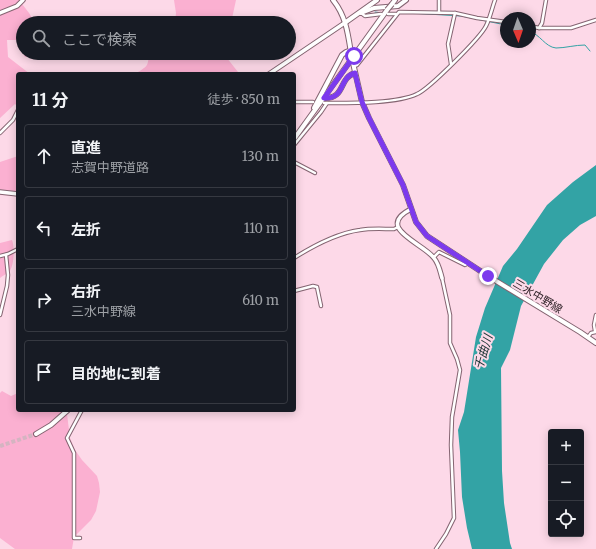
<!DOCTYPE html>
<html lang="ja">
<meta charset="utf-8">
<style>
body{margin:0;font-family:Merriweather,"Noto Sans JP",serif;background:#242831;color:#f1f3f6}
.controls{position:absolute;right:12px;bottom:12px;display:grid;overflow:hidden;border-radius:4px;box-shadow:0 2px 10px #0003}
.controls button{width:36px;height:36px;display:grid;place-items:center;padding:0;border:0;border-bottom:1px solid #363941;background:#171b24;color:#f1f3f6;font:20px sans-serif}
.compass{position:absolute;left:500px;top:12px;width:36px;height:36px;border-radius:50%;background:#171b24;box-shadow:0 2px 10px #0003;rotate:178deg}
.stop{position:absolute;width:12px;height:12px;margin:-9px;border:3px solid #7c3aed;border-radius:50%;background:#fff}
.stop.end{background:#7c3aed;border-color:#fff;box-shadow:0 1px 4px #0008}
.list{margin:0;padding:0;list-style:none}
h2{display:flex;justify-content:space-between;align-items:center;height:52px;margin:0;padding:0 16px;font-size:17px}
h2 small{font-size:13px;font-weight:400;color:#9ea1a6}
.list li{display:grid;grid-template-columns:26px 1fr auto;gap:12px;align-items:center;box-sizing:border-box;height:64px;margin:0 8px 8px;padding:0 8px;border:1px solid #363941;border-radius:4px}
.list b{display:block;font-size:15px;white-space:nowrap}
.list p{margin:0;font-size:13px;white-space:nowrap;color:#9ea1a6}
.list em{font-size:13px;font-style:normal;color:#9ea1a6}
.icon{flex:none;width:22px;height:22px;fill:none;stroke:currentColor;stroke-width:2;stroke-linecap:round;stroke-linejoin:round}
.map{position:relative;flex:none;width:596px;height:549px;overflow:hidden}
.search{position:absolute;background:#171b24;box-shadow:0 2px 10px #0003;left:16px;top:16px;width:280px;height:44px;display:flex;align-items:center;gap:10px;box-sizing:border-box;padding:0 14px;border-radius:22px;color:#9ea1a6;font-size:15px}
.panel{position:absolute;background:#171b24;box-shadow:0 2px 10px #0003;left:16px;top:72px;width:280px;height:340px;border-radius:4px}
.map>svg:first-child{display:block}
.green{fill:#fbb0d1}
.water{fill:#33a3a5}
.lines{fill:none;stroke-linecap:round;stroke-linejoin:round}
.stream{stroke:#33a3a5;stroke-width:1}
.primary-tunnel{stroke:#d4b4c1;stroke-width:4;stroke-dasharray:4 2;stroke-linecap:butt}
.minor-casing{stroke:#846471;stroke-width:4.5}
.tertiary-casing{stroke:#846471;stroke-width:5.5}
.secondary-casing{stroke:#846471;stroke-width:6}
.primary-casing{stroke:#846471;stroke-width:6}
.minor{stroke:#fff;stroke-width:2.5}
.tertiary{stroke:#fff;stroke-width:3.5}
.secondary{stroke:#fff;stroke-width:4}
.primary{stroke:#fff;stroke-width:4}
.primary-bridge-casing{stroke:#846471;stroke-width:6;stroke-linecap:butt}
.primary-bridge{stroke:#fff;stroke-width:4}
.route{stroke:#7c3aed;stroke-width:5}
.labels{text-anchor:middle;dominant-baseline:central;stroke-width:4;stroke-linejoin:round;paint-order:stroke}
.street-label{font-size:11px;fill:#2e2126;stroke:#fdd9e8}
.water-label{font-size:12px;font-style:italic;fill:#1b3333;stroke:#fdd9e8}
</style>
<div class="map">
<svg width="596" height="549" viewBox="0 0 596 549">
<rect width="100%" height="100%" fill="#fdd9e8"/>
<!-- green -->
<g class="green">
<path d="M0,0H19L29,13L35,23H23V53H34L33,56L25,57L16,40H7L8,57L30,74H18V107L15,104L0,118Z"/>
<path d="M174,0H236L231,23H175L176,13Z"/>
<path d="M149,53H223L238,72L237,74H135C147,66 148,68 149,53Z"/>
<path d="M18,156V196L0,195V162Z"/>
<path d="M12,240C15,247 14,267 9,272C7,274 2,276 0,278V243Z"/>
<path d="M2,391L11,396L18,393V410H69L67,414L70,438L75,450L82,460L97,476L99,483L100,492L96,511L91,520L74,537L72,549H15L0,538V393Z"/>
</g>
<!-- water -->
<path class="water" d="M596,165V216L580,225L563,240L544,264L521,306L510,350L501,368L502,471L504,503L510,543L512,549H472L467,528L462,497L460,452L458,430L464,412L476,337L485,308L503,266L517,249L547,205L573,182Z"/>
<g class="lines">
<!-- stream -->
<g class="stream">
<path d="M375,12L383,13"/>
<path d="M410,13L461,16L506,25"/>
<path d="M530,32C540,34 545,47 556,48C565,48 575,45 585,45L590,51"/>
</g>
<!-- primary-tunnel -->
<path class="primary-tunnel" d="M0,446L36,434"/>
<defs>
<g id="minor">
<path d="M439,12V0"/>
<path d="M361,13L365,16L381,14"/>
<path d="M388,14H396"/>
<path d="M530,26L539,28H571L596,20"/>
<path d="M539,28L542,23L546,0"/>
<path d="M451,64L448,44L455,13"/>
<path d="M354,66L357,65L399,12L455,13L477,18L506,22"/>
<path d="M294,102H313"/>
<path d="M324,103C347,103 397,104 417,94C429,89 480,38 486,26C490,18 492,8 495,0"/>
<path d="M0,133L13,120L18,110"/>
<path d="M294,145L321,112L327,103"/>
<path d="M294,162L315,173"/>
<path d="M0,256L8,254L18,249"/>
<path d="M434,257L439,252L465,265L468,263"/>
<path d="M294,258C313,246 338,233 360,230C371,228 383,229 394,229L398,227"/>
<path d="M294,291L313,286L317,287L321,306"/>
<path d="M0,315L7,286L8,275L6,255"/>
<path d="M595,331L594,325L596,315"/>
<path d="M588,337L591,333L596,332"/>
<path d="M80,538H74V453L67,438L82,410"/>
<path d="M436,549L446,534L454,518L451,445L452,417L460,370L457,359L450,343V315L442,278"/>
</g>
<g id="tertiary">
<path d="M0,13L17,6L23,0"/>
<path d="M269,74L346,22"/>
<path d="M0,192L18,194"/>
<path d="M411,209C374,228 423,243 434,258C439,264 440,271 442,278"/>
</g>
<g id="secondary">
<path d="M333,0C346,16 348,34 351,53"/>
<path d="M353,63L362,102L369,118L403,185L416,222L427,236L488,276L580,332L596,343"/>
</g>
<g id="primary">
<path d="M392,4L395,0"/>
<path d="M361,13L374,8L398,6L406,0"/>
<path d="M346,22L377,0"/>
<path d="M324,98C346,99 338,78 355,73"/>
<path d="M314,108L342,55L346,52L351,50"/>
<path d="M294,139L387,10"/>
<path d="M36,434L51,425L68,410"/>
</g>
</defs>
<!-- minor casing -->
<use href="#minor" class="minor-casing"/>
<!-- tertiary casing -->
<use href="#tertiary" class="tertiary-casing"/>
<!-- secondary casing -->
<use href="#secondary" class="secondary-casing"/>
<!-- primary casing -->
<use href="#primary" class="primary-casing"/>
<!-- minor -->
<use href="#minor" class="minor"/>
<!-- tertiary -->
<use href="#tertiary" class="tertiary"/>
<!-- secondary -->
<use href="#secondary" class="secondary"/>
<!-- primary -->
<use href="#primary" class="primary"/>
<defs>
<path id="primary-bridge" d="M387,10L392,4"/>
</defs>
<!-- primary-bridge casing -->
<use href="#primary-bridge" class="primary-bridge-casing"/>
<!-- primary-bridge -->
<use href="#primary-bridge" class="primary-bridge"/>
</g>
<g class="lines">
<!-- route -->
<path class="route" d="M354,56L324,98C346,99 338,78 355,73L362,102L369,118L403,185L416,222L427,236L488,276"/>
</g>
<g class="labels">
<!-- street labels -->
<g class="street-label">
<text transform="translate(538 296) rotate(31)">三水中野線</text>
</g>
<!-- water labels -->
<g class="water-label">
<text transform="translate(483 352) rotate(-73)">千曲川</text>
</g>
</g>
</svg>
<div class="controls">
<button>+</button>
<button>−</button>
<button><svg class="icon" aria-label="locate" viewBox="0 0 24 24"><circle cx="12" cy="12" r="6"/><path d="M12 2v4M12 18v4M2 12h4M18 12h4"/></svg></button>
</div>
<svg class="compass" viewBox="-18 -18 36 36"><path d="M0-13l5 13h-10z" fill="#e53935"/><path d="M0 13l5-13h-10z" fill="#9ea1a6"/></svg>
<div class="stop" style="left:354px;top:56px"></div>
<div class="stop end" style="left:488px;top:276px"></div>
<div class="search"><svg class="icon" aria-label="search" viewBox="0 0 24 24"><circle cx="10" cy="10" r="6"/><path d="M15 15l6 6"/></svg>ここで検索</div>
<section class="panel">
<h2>11 分<small>徒歩 · 850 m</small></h2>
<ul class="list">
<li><svg class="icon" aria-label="ahead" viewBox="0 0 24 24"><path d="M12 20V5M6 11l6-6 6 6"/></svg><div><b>直進</b><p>志賀中野道路</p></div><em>130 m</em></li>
<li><svg class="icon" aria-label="left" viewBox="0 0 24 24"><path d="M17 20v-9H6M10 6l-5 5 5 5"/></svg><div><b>左折</b></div><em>110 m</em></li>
<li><svg class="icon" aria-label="right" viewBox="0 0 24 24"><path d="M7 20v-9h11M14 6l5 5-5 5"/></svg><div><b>右折</b><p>三水中野線</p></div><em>610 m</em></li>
<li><svg class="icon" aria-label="arrive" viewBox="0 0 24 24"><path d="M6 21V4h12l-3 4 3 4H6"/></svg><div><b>目的地に到着</b></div></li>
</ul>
</section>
</div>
